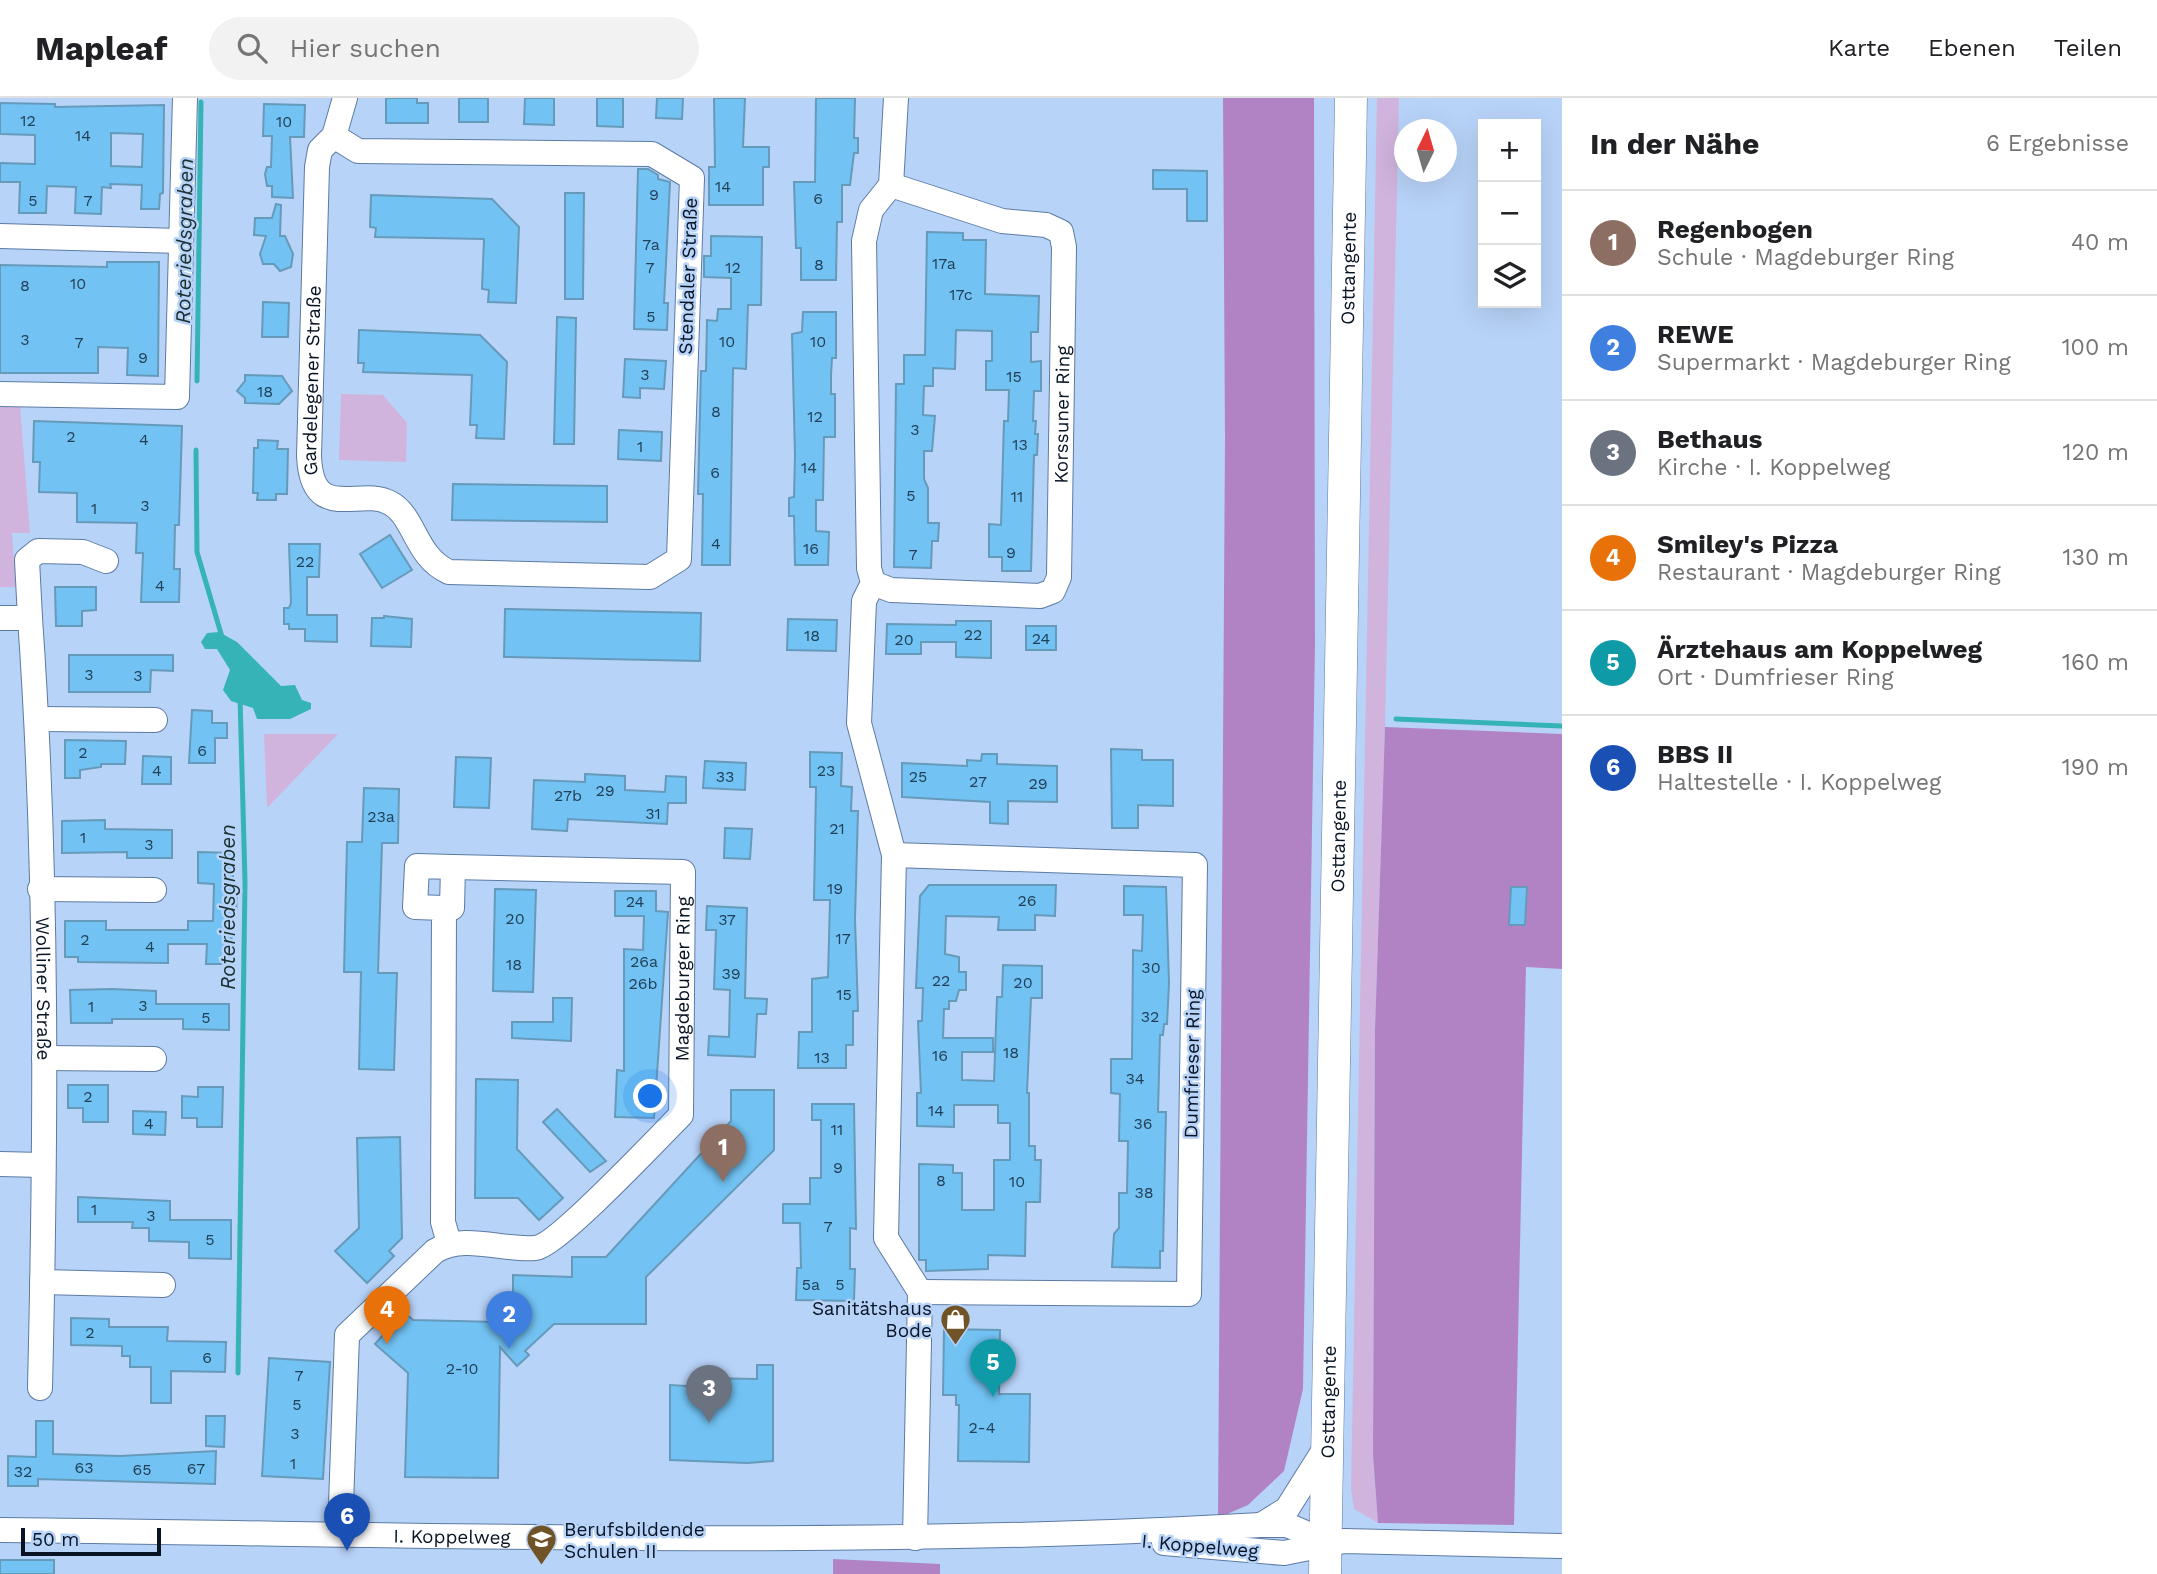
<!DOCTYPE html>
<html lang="de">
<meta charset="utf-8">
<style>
body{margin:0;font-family:"Work Sans",sans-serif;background:#f2f2f2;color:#202124}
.controls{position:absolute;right:21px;top:21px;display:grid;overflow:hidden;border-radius:0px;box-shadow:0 7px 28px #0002}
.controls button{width:63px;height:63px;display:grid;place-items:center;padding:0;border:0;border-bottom:2px solid #e0e0e0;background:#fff;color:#202124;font:35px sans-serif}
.compass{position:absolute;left:1394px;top:21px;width:63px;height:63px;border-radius:50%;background:#fff;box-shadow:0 7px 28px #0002;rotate:5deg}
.scale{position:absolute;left:21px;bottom:18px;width:140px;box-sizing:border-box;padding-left:7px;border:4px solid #081424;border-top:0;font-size:19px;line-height:24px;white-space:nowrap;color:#081424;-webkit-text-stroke:5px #b8d3f8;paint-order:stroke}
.you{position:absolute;left:651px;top:999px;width:24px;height:24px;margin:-18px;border:5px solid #fff;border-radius:50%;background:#1a73e8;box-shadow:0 0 0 10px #1a73e833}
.badge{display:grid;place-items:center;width:46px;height:46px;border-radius:50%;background:#b45309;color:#fff;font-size:23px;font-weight:700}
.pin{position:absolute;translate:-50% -58px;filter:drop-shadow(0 2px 4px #0008)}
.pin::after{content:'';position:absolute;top:37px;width:24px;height:21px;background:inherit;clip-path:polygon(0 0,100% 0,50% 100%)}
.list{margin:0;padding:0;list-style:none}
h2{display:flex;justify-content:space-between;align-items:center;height:91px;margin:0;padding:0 28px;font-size:30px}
h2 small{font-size:23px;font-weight:400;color:#757577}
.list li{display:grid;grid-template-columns:46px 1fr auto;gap:21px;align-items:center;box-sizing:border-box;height:105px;padding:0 28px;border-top:2px solid #e0e0e0}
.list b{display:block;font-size:26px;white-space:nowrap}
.list p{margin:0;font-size:23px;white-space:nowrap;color:#757577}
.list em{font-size:23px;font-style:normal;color:#757577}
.icon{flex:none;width:38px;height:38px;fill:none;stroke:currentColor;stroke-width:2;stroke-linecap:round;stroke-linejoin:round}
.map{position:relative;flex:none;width:1562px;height:1476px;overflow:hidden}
header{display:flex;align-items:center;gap:42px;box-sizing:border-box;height:98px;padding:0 35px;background:#fff;border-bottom:2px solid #e0e0e0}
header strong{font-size:33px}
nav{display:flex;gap:38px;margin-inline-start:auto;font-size:24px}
.search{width:490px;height:63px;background:#f2f2f2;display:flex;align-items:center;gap:18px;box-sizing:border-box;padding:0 24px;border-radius:38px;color:#757577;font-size:26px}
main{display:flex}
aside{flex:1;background:#fff}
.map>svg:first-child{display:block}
.green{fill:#d1b4dd}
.forest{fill:#b283c4}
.water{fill:#36b3b4}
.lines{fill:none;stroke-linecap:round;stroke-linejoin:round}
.stream{stroke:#36b3b4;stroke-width:5}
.building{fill:#72c3f4;stroke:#669aba;stroke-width:2;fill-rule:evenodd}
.minor-casing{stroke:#5c7ba4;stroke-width:26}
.major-casing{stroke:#5c7ba4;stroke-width:33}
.minor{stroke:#fff;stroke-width:24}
.major{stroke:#fff;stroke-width:32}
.labels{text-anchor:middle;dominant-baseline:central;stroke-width:5;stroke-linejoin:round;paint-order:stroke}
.number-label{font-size:16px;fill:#224058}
.street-label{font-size:19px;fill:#081424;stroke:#b8d3f8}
.poi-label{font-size:19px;fill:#081424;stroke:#b8d3f8;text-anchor:end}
.water-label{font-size:21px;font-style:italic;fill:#1b3030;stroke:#b8d3f8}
</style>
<header>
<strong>Mapleaf</strong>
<div class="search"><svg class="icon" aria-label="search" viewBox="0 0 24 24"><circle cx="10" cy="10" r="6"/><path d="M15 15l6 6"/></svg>Hier suchen</div>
<nav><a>Karte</a><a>Ebenen</a><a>Teilen</a></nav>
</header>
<main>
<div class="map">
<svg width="1562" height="1476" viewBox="0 0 1562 1476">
<rect width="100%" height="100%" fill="#b8d3f8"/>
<!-- green -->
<g class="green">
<path d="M1377,0H1399L1385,629L1375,932L1373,1357L1378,1425L1354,1411L1351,1391Z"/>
<path d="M341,296L383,297L407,325L406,364L339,362Z"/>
<path d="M0,308H20L30,435H12L16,489H0Z"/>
<path d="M264,636H338L267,710Z"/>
</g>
<!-- forest -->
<g class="forest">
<path d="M1223,0H1314L1315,546L1303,1291L1284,1373L1248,1407L1218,1420L1225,340Z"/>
<path d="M1385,629L1562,636V871L1526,869L1514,1427L1378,1425L1373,1357L1375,932Z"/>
<path d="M833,1461L940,1466V1476H833Z"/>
</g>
<!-- water -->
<path class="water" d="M219,534L237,544L281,588L295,587L302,602L311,605V611L290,621H257L253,610L231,603L223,592L230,572L217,551H205L201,544L207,535Z"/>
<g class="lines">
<!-- stream -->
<g class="stream">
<path d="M197,283L201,4"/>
<path d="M196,352L197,454L222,539"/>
<path d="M1396,621L1562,628"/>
<path d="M238,1275L245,784L240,599"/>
</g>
</g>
<!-- building -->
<g class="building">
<path d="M386,0H417V5H428V25H386Z"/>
<rect x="459" y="0" width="29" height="24"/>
<path d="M525,0H554V27L524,26Z"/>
<path d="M597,0H623V29L597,28Z"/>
<path d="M657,0H683L682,21L656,20Z"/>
<path d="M714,0H745L743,49H769V69H763V107H709V69H715Z"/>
<path d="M816,0H855L854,40H858V55H854L850,87H842V124H837L836,182H801V150H796L794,84H815Z"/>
<path d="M0,5L55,6V9L164,7L163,95L160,96L159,111H141L142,87L110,86L111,90L102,89L101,116L75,115L76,89L47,88L46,115H19L20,84H0V65L35,66V37L0,36ZM111,35L143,36L142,69L111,68Z"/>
<path d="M264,6L305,7L304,39H290L293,100L272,99V88H267L265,76L267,69H271L272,38H263Z"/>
<path d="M638,71H648L658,77V81L670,84L664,205H668L667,232L634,231Z"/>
<path d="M1153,72L1207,73V123H1187V91H1153Z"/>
<path d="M565,95H584L583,201H565Z"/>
<path d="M371,97L492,101L519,129L516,205L488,204L489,192L482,191L484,141L375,139L376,130L370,129Z"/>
<path d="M276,106L281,107L280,138H285L293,156L291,169L280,173L274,166H263L260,156L266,138L254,137L255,120H272Z"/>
<path d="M927,134L963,135V142H986L985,196L1039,198L1038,234H1031V264L1041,263V293H1034L1033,323H1036L1035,336H1038L1037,357H1034L1031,473H1002V459H989V426L1001,427L1004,323H1008L1009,292H986V263H992V233L956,232L955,271L933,270V288H924L923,317L935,318L932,353H924V381L928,390V425H939L938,443H932L931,470L894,469L896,286H904V257H925Z"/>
<path d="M711,138L762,139L761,207H748L746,271L733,270L730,467H702L703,396H698L701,273H706L707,222L717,223L718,211H731V180L704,179V158H711Z"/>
<path d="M107,164H159L158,278L127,277L128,250L98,249V275H0V167L107,169Z"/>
<path d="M263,204L289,205L288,239H262Z"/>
<path d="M803,214H836V260H832L831,277V296H835V339H824L823,402H816V433L829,434L828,467H795L794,418H789V400L794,399L795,357L792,236L802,234Z"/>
<path d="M557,219L576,220L574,346H554Z"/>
<path d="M359,232L480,237L507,264L504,341L476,340L477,327H470L472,277L363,274L364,265H358Z"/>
<path d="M625,261L666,263L664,291L640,290V300L623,299Z"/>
<path d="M245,277L282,278L292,293L279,306L245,305V300L237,293L245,283Z"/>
<path d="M34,323L182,328L179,427H175L174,471H180L179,504H141L143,455H136L137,425L77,424V395L39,394L40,364H33Z"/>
<path d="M619,332L662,334L661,363L618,361Z"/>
<path d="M258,342L278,343L277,351H288L287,396H276V402H257L258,395H253L254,350H258Z"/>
<path d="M453,386L607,388V424L452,422Z"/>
<path d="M390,437L412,472L382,490L360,456Z"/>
<path d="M289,446H320L319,479H307V517H337V544L305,543V531H289V526H284V510H289L291,505Z"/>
<path d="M55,489H96V512L82,513V528H56Z"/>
<path d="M505,511L701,515L700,563L504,559Z"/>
<path d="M384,518L412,521L411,549L371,548L372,520H384Z"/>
<path d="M788,521L837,522L836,553L787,552Z"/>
<path d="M956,523H991V560L956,559V544H921V556H886L887,526L956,527Z"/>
<rect x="1026" y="528" width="30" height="24"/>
<path d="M69,557H173V573L151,572L150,594H69Z"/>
<path d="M192,612L212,613V625H227V640H215V665H189Z"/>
<path d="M65,642L126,643L125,666H101V669L80,672V680H65Z"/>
<path d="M1111,651L1142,652V662H1173V708L1138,707V730H1112Z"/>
<path d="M810,654L842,655L841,688L852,689L851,713H858L855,821L858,913H853V947H846V970H798L799,934H812V881L828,879L830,802H814L816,689H810Z"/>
<path d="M982,656H997V666L1057,668V704L1008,703V726L990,725V704L902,699V665L967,668V662L981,663Z"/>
<path d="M143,658L171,659V686H142Z"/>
<path d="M456,659L491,660L489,710L454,709Z"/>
<path d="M705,663L746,665L745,692L703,690Z"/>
<path d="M585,676L625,678V692L665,694L666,678L686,679V705H668L667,726L568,721L567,733L532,731L534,682L585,684Z"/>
<path d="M364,690L399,691L398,745H382L378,875H397L394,972L359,971L361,874H344L347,744H362Z"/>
<path d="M105,722V731L172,732V760H127V754L62,755V723Z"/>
<path d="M725,730L752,731L750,761L724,760Z"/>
<path d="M198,754L233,755V793H237L236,817H232L231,866H206L207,846H168V865L78,864V859H65V823H106V832H188V823H213L214,786L198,785Z"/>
<path d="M929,787H1056L1055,818L1035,817V832H998L999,819L946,818L945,856L959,859V874H966V892H959L956,903H949V911H944L943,940H993V954H962V982L994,983L997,899H1002L1003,867L1042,868V900H1031L1027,995H1029V1048H1035V1062H1041L1040,1104H1026L1025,1158L988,1157V1171L926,1173V1162H919V1066L953,1067V1075H962V1112H994V1062H1010V1025H998V1007H954V1029L917,1028V995H921L918,923H922L923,890H916L920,798Z"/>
<path d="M1124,788L1166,789L1169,885L1167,926H1164L1163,937H1160L1158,1014H1166L1163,1153H1160V1170L1112,1169L1114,1136L1119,1130V1095H1127L1128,1043H1119L1120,996L1111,995V961H1132L1133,852L1142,853L1143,817H1124Z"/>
<path d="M1511,789H1527L1525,827H1509Z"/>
<path d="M495,791L536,792L533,894L493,893Z"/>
<path d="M615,793H656V813L668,814L654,1020L615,1019L617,972L624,973V851L643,852L644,818H615Z"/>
<path d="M707,808L747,810L745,900L767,901L766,916H757L755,959L708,957L709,938L729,939L730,892L714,891L716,832H706Z"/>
<path d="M112,891L156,893V906H229V932L183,931V921H112V925H71L70,892Z"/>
<path d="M553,900H572L571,943L512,940V924H553Z"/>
<path d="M476,981L518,982L517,1051L563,1100L539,1122L518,1100H475Z"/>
<path d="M68,987H108V1024H83V1010H68Z"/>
<path d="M198,989H223L222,1029H197V1020H182V998L198,999Z"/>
<path d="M731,992H774V1052L646,1179V1226H554L525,1253L529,1257L517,1268L500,1249L498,1380L405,1379L408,1275L375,1246L404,1214L413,1222L498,1224L513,1211V1177L572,1179V1159H606L731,1023Z"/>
<path d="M812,1006H854L856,1131L850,1130V1171H855L854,1203L796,1202L797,1170H801L800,1125H783V1106H810V1080H821V1022H812Z"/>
<path d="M557,1011L606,1063L590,1074L543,1024Z"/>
<path d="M133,1013L166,1014L165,1037L133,1036Z"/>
<path d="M400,1039L402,1140L389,1153L394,1158L367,1185L335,1153L359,1130L357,1040Z"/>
<path d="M78,1099L170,1103V1122H231V1161L189,1160V1144L149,1143V1130H132L133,1124H78Z"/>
<path d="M71,1220L109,1221V1229H168L167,1243L226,1244L225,1274L171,1273V1305H151V1269H130V1258H122V1248L71,1247Z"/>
<path d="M944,1231L1000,1232L999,1296H1030L1029,1364L958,1363L959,1307H956V1297H943Z"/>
<path d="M269,1260L330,1264L323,1381L262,1378Z"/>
<path d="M757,1267H773V1363L747,1365L670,1362V1287L704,1289V1280L757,1281Z"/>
<path d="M206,1318H225L224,1349L206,1348Z"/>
<path d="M36,1323H53V1356L120,1358L216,1353L215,1386L38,1381V1388H8V1358L36,1359Z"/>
<rect x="0" y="1462" width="54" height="14"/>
</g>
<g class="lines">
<defs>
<g id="minor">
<path d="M896,0L891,87L871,112L864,143L869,470L873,485L864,503L859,625L894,757L886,1140L920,1194L915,1440"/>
<path id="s1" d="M334,38L358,53L652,56L692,80L679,461L650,479L449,474C415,459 415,418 390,405C360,388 312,427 309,358L317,69L320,52L334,38L345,0"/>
<path d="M0,138L180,143"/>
<path d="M0,296L177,299L185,0"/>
<path id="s2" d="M873,485L891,492L1040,498L1053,493L1059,479L1064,149L1061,134L1046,127L1002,123L891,87"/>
<path id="s3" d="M0,520H30C48,776 46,1034 40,1290"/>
<path d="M30,520L27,462L38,453L83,454L106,463"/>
<path d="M37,621L155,622"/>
<path d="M894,757L1195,767L1189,1196L920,1194"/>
<path d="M40,791L154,792"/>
<path d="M444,810L415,809L417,768L453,769L452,810H444L443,1124L449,1145"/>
<path d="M44,960L154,961"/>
<path d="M0,1066L42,1067"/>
<path d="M42,1184L163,1187"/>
<path d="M1261,1427L1287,1411L1326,1349"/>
<path id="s4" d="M0,1432C420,1436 841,1451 1261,1427H1287L1327,1444"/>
<path id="s5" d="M340,1435L347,1237L435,1153C465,1135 502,1153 535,1150C557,1148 659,1039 681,1017L683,774L453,769"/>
<path d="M1164,1445L1284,1455L1344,1443L1562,1448"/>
</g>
<g id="major">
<path id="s6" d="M1325,1476L1351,0"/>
</g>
</defs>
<!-- minor casing -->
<use href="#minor" class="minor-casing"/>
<!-- major casing -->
<use href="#major" class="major-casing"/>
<!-- minor -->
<use href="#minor" class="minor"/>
<!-- major -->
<use href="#major" class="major"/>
</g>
<!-- icons -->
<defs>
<symbol id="shop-pin" viewBox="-11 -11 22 30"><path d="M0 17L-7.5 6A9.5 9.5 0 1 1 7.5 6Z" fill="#705427" stroke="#b8d3f8"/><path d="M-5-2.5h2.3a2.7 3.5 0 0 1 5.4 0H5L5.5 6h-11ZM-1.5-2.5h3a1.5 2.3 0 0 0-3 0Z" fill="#fff"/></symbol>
<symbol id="school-pin" viewBox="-11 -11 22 30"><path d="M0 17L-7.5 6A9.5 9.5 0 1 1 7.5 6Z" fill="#705427" stroke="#b8d3f8"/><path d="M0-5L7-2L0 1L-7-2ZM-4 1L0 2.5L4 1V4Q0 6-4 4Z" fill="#fff"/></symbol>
</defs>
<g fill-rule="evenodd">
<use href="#shop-pin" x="938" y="1204" width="35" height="47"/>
<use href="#school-pin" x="524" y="1424" width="35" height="47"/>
</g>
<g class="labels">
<!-- number labels -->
<g class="number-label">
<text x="28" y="22">12</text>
<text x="284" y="23">10</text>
<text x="83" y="37">14</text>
<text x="723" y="88">14</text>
<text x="654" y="96">9</text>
<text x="818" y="100">6</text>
<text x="33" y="102">5</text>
<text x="88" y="102">7</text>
<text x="651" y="146">7a</text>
<text x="944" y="165">17a</text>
<text x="819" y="166">8</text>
<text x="650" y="169">7</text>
<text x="733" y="169">12</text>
<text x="78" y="185">10</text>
<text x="25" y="187">8</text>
<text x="961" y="196">17c</text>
<text x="651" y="218">5</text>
<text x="25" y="241">3</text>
<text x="727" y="243">10</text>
<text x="818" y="243">10</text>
<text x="79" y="244">7</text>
<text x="143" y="259">9</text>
<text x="645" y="276">3</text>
<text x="1014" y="278">15</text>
<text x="265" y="293">18</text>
<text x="716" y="313">8</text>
<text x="815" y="318">12</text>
<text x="915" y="331">3</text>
<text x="71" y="338">2</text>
<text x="144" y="341">4</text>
<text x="1020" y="346">13</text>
<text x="640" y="348">1</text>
<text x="809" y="369">14</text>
<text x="715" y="374">6</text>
<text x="911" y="397">5</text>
<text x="1017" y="398">11</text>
<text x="145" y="407">3</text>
<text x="94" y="410">1</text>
<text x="716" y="445">4</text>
<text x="811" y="450">16</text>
<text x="1011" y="454">9</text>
<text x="913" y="456">7</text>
<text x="305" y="463">22</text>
<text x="160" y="487">4</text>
<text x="973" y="536">22</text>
<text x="812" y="537">18</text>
<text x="1041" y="540">24</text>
<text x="904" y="541">20</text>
<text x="89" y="576">3</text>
<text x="138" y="577">3</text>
<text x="202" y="652">6</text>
<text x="83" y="654">2</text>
<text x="157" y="672">4</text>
<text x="826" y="672">23</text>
<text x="725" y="678">33</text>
<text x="918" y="678">25</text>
<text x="978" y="683">27</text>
<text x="1038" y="685">29</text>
<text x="605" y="692">29</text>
<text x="568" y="697">27b</text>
<text x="653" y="715">31</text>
<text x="381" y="718">23a</text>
<text x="837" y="730">21</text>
<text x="83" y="739">1</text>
<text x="149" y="746">3</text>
<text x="835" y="790">19</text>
<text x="1027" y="802">26</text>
<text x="635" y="803">24</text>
<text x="515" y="820">20</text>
<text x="727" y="821">37</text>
<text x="843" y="840">17</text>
<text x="85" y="841">2</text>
<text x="150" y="848">4</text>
<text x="644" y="863">26a</text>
<text x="514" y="866">18</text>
<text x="1151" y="869">30</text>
<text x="731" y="875">39</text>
<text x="941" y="882">22</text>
<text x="1023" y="884">20</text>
<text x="643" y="885">26b</text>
<text x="844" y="896">15</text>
<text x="143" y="907">3</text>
<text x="91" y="908">1</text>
<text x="1150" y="918">32</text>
<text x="206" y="919">5</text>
<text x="1011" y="954">18</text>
<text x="940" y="957">16</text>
<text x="822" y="959">13</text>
<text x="1135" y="980">34</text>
<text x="88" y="998">2</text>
<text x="936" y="1012">14</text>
<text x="149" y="1025">4</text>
<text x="1143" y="1025">36</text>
<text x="837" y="1031">11</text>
<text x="838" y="1069">9</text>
<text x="941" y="1082">8</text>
<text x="1017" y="1083">10</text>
<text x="1144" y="1094">38</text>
<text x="94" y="1111">1</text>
<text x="151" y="1117">3</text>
<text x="828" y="1128">7</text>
<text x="210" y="1141">5</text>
<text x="811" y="1186">5a</text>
<text x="840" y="1186">5</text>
<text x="90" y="1234">2</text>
<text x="207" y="1259">6</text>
<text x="462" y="1270">2-10</text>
<text x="299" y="1277">7</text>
<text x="297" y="1306">5</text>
<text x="982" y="1329">2-4</text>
<text x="295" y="1335">3</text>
<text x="293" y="1365">1</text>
<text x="84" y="1369">63</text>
<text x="196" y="1370">67</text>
<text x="142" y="1371">65</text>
<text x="23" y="1373">32</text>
</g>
<!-- street labels -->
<g class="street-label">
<text stroke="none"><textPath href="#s6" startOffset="1306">Osttangente</textPath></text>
<text transform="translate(688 178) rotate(-88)">Stendaler Straße</text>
<text stroke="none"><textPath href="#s1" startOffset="1264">Gardelegener Straße</textPath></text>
<text stroke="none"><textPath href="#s2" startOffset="360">Korssuner Ring</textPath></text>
<text stroke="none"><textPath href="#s6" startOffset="738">Osttangente</textPath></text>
<text stroke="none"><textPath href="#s5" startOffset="756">Magdeburger Ring</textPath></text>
<text stroke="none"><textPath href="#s3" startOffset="401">Wolliner Straße</textPath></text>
<text transform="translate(1192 966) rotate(-89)">Dumfrieser Ring</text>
<text stroke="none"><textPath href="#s6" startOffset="172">Osttangente</textPath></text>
<text stroke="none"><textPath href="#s4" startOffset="452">I. Koppelweg</textPath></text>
<text transform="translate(1200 1448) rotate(5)">I. Koppelweg</text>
</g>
<!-- poi labels -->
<g class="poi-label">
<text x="932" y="1210">Sanitätshaus<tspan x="932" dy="22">Bode</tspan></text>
<text x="564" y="1431" text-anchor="start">Berufsbildende<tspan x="564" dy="22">Schulen II</tspan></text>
</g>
<!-- water labels -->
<g class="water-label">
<text transform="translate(184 143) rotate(-89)">Roteriedsgraben</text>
<text transform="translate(227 809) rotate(-90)">Roteriedsgraben</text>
</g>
</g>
</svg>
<div class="controls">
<button>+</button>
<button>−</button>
<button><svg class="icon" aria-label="layers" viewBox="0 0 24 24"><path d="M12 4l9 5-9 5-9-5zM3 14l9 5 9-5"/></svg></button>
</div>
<svg class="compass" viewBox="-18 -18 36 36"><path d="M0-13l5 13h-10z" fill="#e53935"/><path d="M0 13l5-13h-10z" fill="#757577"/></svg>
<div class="scale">50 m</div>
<div class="you"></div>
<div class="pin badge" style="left:723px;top:1084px;background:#8d6e63">1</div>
<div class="pin badge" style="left:509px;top:1251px;background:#3f7fe0">2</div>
<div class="pin badge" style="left:709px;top:1325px;background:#6b7280">3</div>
<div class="pin badge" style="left:387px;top:1246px;background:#e8710a">4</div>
<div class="pin badge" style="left:993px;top:1299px;background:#0f9aa8">5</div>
<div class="pin badge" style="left:347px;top:1453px;background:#1a4fb4">6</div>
</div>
<aside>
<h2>In der Nähe<small>6 Ergebnisse</small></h2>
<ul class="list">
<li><span class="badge" style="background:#8d6e63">1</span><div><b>Regenbogen</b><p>Schule · Magdeburger Ring</p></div><em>40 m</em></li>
<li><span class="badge" style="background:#3f7fe0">2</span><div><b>REWE</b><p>Supermarkt · Magdeburger Ring</p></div><em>100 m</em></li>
<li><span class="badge" style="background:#6b7280">3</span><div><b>Bethaus</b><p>Kirche · I. Koppelweg</p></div><em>120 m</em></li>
<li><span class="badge" style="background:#e8710a">4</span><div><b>Smiley's Pizza</b><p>Restaurant · Magdeburger Ring</p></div><em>130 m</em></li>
<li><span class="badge" style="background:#0f9aa8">5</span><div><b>Ärztehaus am Koppelweg</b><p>Ort · Dumfrieser Ring</p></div><em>160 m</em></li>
<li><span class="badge" style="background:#1a4fb4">6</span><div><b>BBS II</b><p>Haltestelle · I. Koppelweg</p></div><em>190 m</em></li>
</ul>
</aside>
</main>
